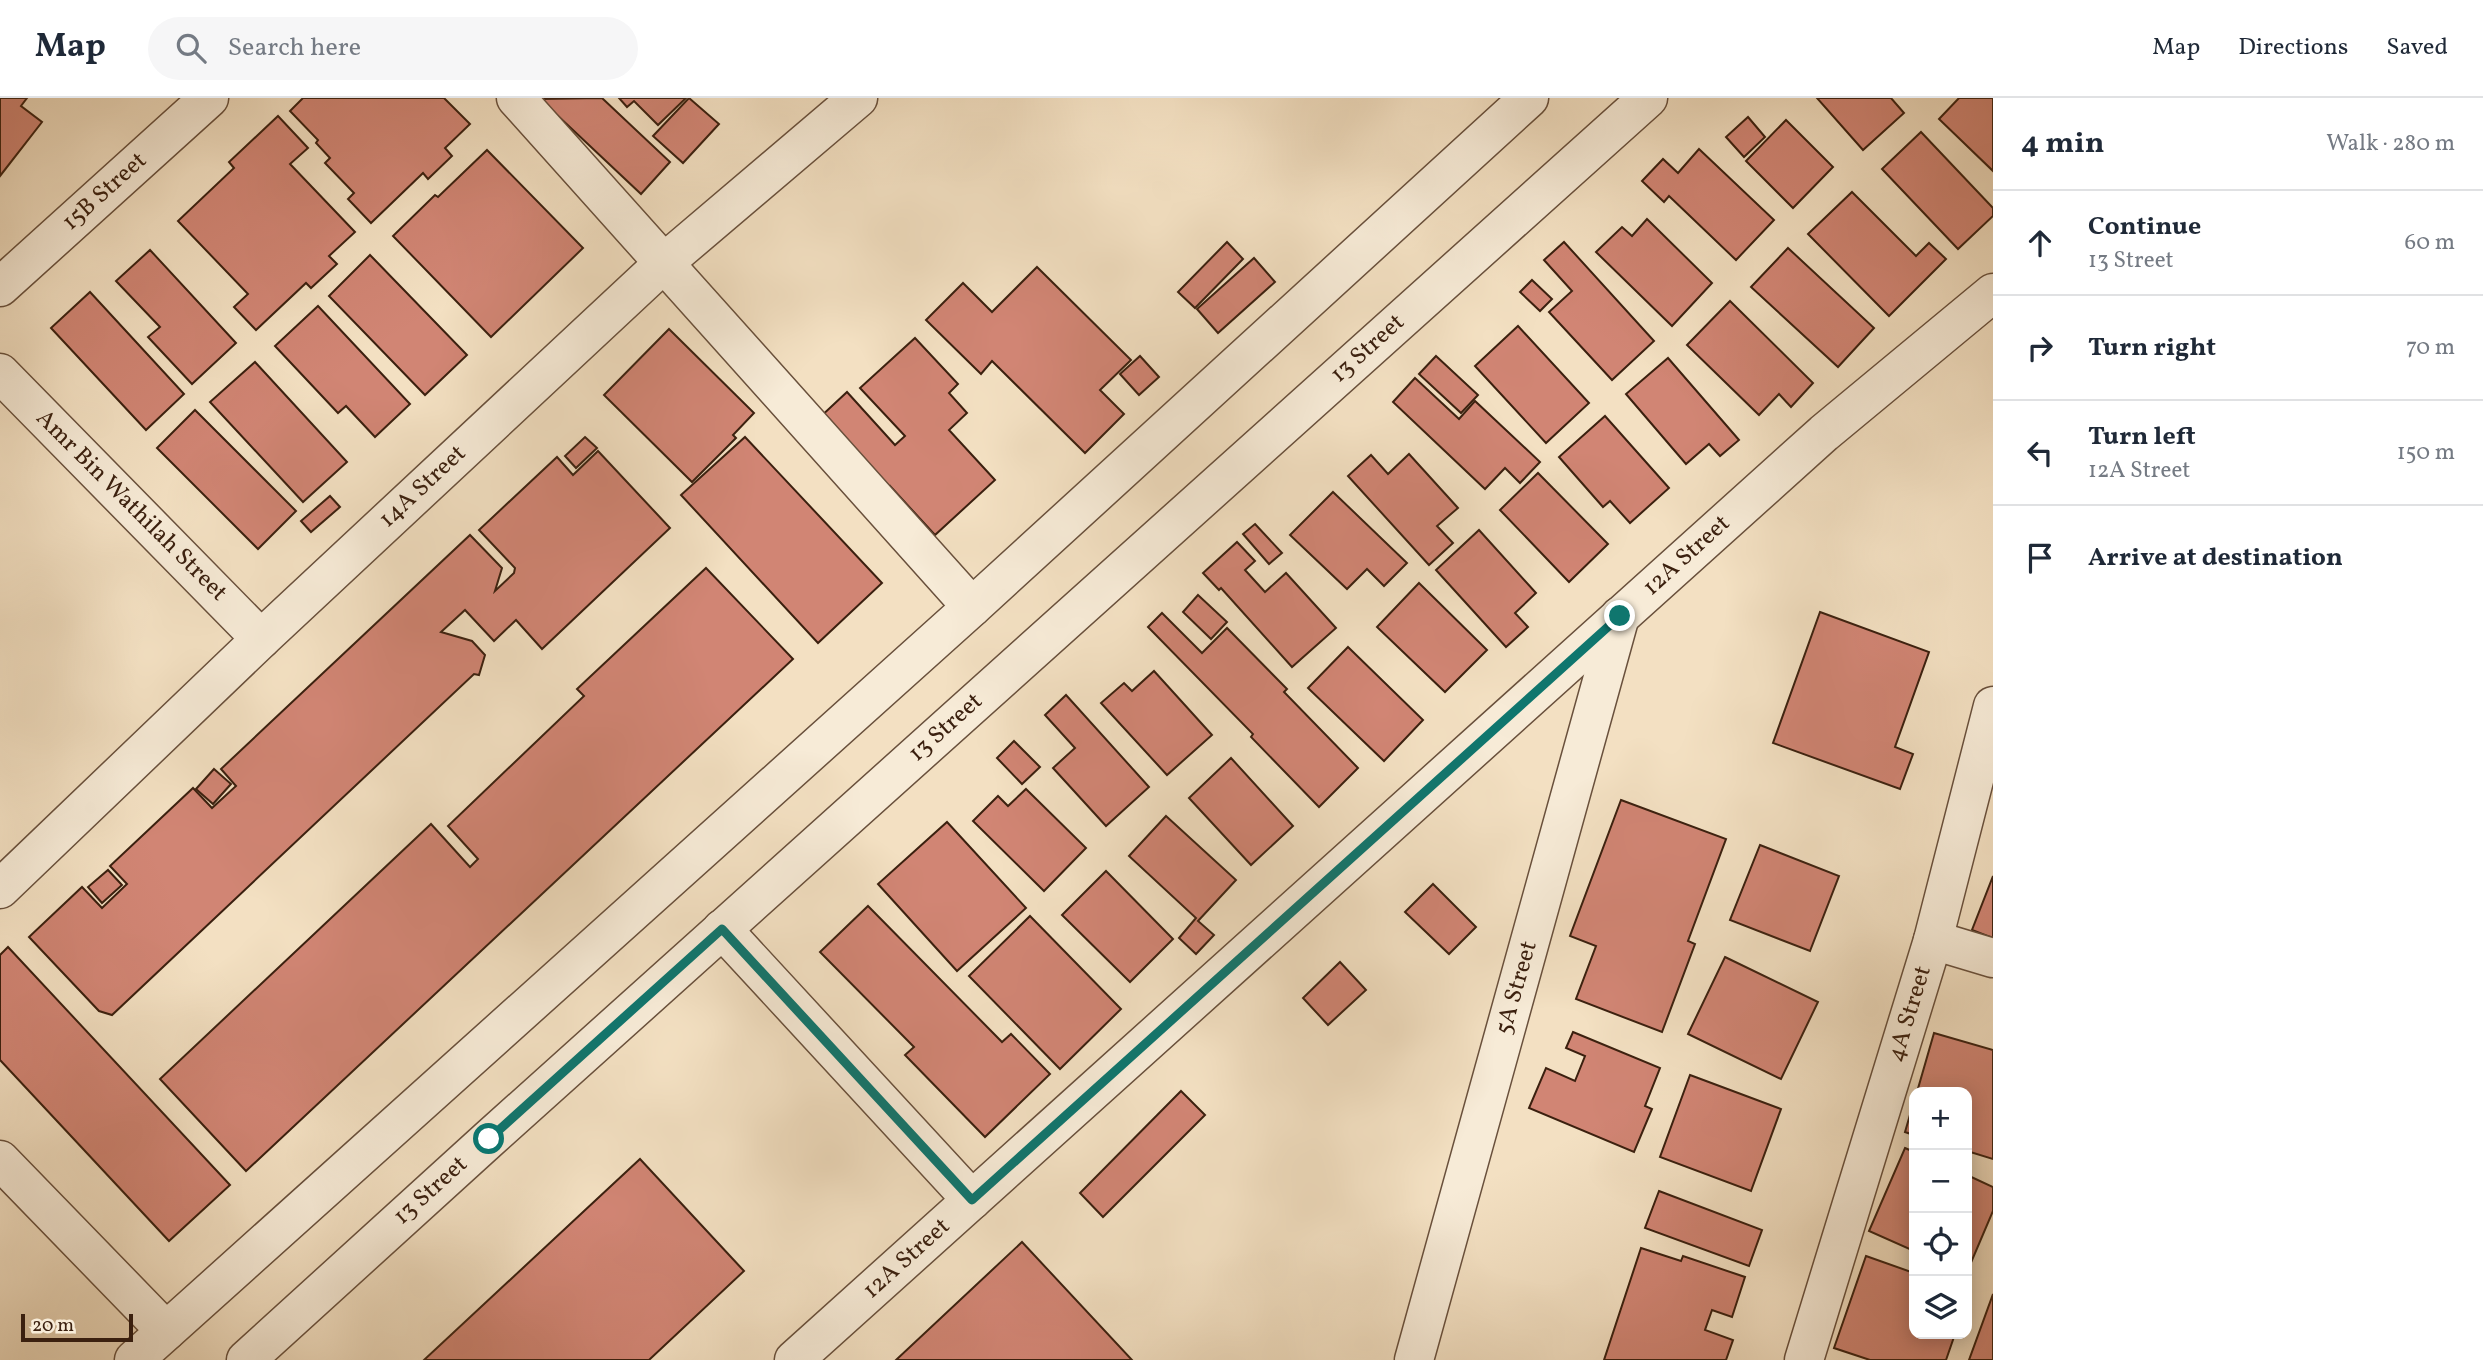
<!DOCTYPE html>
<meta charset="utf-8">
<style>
body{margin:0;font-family:Vollkorn,serif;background:#f6f6f7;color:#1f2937}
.controls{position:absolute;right:21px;bottom:21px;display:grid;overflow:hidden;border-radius:14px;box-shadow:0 4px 18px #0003}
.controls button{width:63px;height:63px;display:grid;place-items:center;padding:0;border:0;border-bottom:2px solid #e0e1e3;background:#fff;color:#1f2937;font:35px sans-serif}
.scale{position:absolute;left:21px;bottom:18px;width:112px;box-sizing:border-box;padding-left:7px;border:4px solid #3b200f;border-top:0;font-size:19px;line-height:24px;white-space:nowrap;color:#3b200f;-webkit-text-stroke:5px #f7ebd7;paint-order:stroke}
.stop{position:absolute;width:21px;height:21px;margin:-16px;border:5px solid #0f766e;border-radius:50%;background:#fff}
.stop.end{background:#0f766e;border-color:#fff;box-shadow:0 2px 7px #0008}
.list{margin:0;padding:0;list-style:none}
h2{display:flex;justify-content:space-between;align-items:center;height:91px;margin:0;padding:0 28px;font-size:30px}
h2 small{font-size:23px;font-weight:400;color:#747a83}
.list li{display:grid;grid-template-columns:46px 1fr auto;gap:21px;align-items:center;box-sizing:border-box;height:105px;padding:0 28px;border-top:2px solid #e0e1e3}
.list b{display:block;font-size:26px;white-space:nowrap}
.list p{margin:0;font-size:23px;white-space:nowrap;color:#747a83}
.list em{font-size:23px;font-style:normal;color:#747a83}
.icon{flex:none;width:38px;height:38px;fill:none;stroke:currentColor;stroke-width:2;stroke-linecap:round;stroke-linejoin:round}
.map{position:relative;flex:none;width:1993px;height:1262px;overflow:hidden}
header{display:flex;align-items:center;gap:42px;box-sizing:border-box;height:98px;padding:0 35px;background:#fff;border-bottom:2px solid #e0e1e3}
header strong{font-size:33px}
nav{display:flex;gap:38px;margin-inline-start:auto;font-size:24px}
.search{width:490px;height:63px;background:#f6f6f7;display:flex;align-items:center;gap:18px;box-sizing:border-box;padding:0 24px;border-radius:38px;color:#747a83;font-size:26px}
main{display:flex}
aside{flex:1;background:#fff}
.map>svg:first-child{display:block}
.building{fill:#d18574;stroke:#3b200f;stroke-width:2}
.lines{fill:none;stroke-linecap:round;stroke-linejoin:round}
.street-casing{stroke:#69503c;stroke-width:41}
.street{stroke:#f7ebd7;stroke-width:38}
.route{stroke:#0f766e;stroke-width:9}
.labels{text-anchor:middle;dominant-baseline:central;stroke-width:5;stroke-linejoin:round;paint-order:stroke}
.street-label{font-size:24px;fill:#3b200f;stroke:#f7ebd7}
</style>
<header>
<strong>Map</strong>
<div class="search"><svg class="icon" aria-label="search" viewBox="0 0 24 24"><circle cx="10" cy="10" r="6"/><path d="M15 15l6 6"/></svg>Search here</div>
<nav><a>Map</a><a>Directions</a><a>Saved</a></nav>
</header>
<main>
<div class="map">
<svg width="1993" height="1262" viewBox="0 0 1993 1262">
<rect width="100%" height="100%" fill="#f3e0c2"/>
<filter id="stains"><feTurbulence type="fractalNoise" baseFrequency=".00286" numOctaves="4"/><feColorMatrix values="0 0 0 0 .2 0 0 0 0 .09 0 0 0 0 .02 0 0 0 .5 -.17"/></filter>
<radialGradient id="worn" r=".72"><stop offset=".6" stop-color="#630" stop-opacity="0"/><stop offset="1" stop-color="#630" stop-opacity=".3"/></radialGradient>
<!-- building -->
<g class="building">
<path d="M0,0H27L21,8L42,24L0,78Z"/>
<path d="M303,0H444L470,26L445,50L452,58L428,81L423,75L371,125L348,101L354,95L325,65L330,60L316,45L318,42L290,13Z"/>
<path d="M602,0L670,64L641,96L540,1Z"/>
<path d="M619,0H686L658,27L634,3L627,9Z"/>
<path d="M689,0L719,26L683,65L653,38Z"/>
<path d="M1817,0H1891L1904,15L1863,52Z"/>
<path d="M1959,0H1993V73L1939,21Z"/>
<path d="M278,18L308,50L290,66L355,134L329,158L337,166L311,190L306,185L256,232L234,209L248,196L178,123L234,70L229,64Z"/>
<path d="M1748,19L1765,39L1744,59L1726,39Z"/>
<path d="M1786,22L1833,69L1793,110L1746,63Z"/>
<path d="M1921,34L1993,110V118L1958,151L1882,71Z"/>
<path d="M1699,51L1774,122L1736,162L1669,98L1664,104L1642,83L1663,61L1678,75Z"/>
<path d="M487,52L583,150L491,239L393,138L435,97L438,99Z"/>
<path d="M1852,94L1916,158L1929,145L1946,161L1889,218L1808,136Z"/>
<path d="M1647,121L1712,185L1672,228L1596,154L1622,129L1632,138Z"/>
<path d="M1227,144L1243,161L1195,210L1178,194Z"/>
<path d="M1564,144L1654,243L1612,282L1549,214L1572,193L1544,162Z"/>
<path d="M1788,150L1874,230L1838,269L1751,189Z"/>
<path d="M150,152L236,245L192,286L148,239L160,229L116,183Z"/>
<path d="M370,157L467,257L425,297L329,198Z"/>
<path d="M1254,160L1275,184L1218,235L1197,211Z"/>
<path d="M1037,169L1131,262L1100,292L1124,316L1085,355L992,263L981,276L926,222L963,185L992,214Z"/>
<path d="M1532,182L1552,201L1540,213L1520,194Z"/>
<path d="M90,194L184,296L146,332L51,230Z"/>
<path d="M1730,203L1813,285L1791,309L1779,296L1759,317L1687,247Z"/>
<path d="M318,208L410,306L375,339L346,308L338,315L275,248Z"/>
<path d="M1518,228L1589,305L1546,345L1475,268Z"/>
<path d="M669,231L754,315L733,337L736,340L692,384L604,297Z"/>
<path d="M915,240L958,286L949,295L967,315L949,332L995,382L935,437L890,388L884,393L818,321L847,294L895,347L905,338L860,290Z"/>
<path d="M1140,258L1159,279L1139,297L1120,276Z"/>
<path d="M1436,258L1478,297L1461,315L1419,276Z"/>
<path d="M1668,260L1739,342L1720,358L1709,346L1686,366L1626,296Z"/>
<path d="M255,264L347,364L303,404L210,304Z"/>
<path d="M1415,280L1459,321L1475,303L1540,364L1520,385L1505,370L1485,391L1393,304Z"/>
<path d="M195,312L296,413L258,451L157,350Z"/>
<path d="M1605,318L1669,390L1630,425L1610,403L1603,409L1559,359Z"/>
<path d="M585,339L597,350L576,370L565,358Z"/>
<path d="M745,339L882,485L818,545L681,397Z"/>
<path d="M598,353L670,430L542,551L516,522L494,543L465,512L441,534L472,543L485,557L479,577L474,576L112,917L99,913L29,839L82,789L102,810L127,786L110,768L193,690L212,710L236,688L221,671L470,437L502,470L495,493L514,475L515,470L479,432L557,359L573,377Z"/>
<path d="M1409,356L1458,410L1437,428L1453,445L1429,467L1348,378L1371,357L1388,376Z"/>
<path d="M1538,375L1608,446L1569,484L1500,412Z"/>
<path d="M1333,394L1407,465L1384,488L1367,471L1347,491L1290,437Z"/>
<path d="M330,398L340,409L311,434L301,423Z"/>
<path d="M1255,426L1282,455L1269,466L1243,436Z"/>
<path d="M1479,432L1536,495L1515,515L1528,529L1506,549L1436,472Z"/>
<path d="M1237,444L1255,463L1245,472L1265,494L1286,475L1336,530L1292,569L1221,490L1219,492L1203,475Z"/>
<path d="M706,470L793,561L246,1073L160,981L431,726L470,769L478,761L448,728L584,598L577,591Z"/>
<path d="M1419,485L1487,552L1445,594L1377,529Z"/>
<path d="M1198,497L1227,524L1211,541L1183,514Z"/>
<path d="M1820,514L1929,554L1895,649L1913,656L1900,691L1773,645Z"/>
<path d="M1162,515L1202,555L1227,530L1287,591L1284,594L1358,670L1319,709L1251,639L1253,636L1148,529Z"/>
<path d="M1348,549L1423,622L1384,663L1308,590Z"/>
<path d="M1154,573L1212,637L1167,677L1101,605L1124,585L1132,593Z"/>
<path d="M1066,597L1149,689L1106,728L1053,670L1075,650L1045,617Z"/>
<path d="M1014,643L1040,669L1022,686L997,660Z"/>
<path d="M1231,660L1293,728L1251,767L1189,700Z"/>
<path d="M214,671L231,686L213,706L196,691Z"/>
<path d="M1026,691L1086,750L1044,793L973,723L998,698L1008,708Z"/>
<path d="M1621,702L1726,741L1688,843L1695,846L1662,934L1576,901L1596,848L1570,838Z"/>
<path d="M1166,718L1236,782L1198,823L1214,837L1196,856L1179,840L1196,820L1129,758Z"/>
<path d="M947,724L1026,810L957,873L878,786Z"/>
<path d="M1760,747L1839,778L1810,853L1730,822Z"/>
<path d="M108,772L122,787L102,805L88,789Z"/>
<path d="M1106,773L1173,841L1130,884L1062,817Z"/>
<path d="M1993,778V840L1972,832Z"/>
<path d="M1433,786L1476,829L1449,856L1405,814Z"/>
<path d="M868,808L1002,944L1011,936L1050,976L985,1039L905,957L914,949L820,854Z"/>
<path d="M1030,818L1121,911L1060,971L969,878Z"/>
<path d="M8,849L230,1087L169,1143L0,962V857Z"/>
<path d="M1725,859L1818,904L1781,981L1688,936Z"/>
<path d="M1340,864L1366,892L1328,927L1303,900Z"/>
<path d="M1573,934L1660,970L1645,1008L1652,1011L1634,1054L1529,1010L1546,970L1575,983L1585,958L1566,950Z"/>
<path d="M1934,935L1993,952V1061L1967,1053V994H1917Z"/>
<path d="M1690,977L1781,1011L1751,1093L1660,1059Z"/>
<path d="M1181,993L1205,1017L1103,1119L1080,1095Z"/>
<path d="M1914,1003V1037L1905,1034Z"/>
<path d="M1905,1050L1914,1054V1153L1869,1133Z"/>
<path d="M640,1061L744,1173L649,1262H424Z"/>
<path d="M1967,1077L1993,1089V1113L1967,1174Z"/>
<path d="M1659,1093L1762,1132L1749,1168L1645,1130Z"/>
<path d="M1022,1144L1132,1262H896Z"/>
<path d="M1641,1150L1681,1163L1683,1158L1745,1179L1732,1219L1712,1212L1705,1232L1733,1242L1726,1262H1604Z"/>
<path d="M1866,1158L1914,1175V1236H1955L1946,1262H1870L1834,1250Z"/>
<path d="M1993,1196V1262H1969Z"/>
</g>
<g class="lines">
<defs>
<g id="street">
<path d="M516,0L972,509"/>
<path d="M0,189L209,0"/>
<path d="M0,275L261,541"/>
<path d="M0,791L261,541L665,164L858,0"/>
<path d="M722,831L972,1102"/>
<path d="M1933,842L1993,860"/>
<path d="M0,1062L166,1233"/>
<path d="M134,1262L972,509L1529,0"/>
<path d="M246,1262L489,1041L1648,0"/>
<path d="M794,1262L1824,335L1993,195"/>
<path d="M1414,1262L1620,518"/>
<path d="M1804,1262L1933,842L1993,608"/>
</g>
</defs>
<!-- street casing -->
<use href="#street" class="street-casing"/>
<!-- street -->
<use href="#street" class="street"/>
</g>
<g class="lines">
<!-- route -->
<path class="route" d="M489,1041L722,831L972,1102L1620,518"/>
</g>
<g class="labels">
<!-- street labels -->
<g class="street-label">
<text transform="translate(105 94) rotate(-42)">15B Street</text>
<text transform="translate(1368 251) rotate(-42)">13 Street</text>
<text transform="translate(423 389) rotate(-43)">14A Street</text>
<text transform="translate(131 408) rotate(45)">Amr Bin Wathilah Street</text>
<text transform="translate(1687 458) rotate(-42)">12A Street</text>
<text transform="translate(946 630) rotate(-42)">13 Street</text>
<text transform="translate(1517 890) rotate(-74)">5A Street</text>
<text transform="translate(1910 916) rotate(-73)">4A Street</text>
<text transform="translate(431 1093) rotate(-42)">13 Street</text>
<text transform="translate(907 1161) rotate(-42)">12A Street</text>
</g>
</g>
<rect width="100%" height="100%" filter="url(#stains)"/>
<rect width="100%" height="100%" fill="url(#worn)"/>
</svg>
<div class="controls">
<button>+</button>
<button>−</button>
<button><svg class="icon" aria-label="locate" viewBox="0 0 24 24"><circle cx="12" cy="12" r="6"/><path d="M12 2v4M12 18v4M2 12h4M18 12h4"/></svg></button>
<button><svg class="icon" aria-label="layers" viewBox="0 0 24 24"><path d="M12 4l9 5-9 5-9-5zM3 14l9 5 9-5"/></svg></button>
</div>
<div class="scale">20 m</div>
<div class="stop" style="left:489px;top:1041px"></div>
<div class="stop end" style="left:1620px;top:518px"></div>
</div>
<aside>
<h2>4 min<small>Walk · 280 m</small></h2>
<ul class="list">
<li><svg class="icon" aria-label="ahead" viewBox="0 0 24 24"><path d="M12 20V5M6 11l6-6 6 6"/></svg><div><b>Continue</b><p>13 Street</p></div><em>60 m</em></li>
<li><svg class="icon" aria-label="right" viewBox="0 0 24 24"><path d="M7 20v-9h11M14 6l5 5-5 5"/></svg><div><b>Turn right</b></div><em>70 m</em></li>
<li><svg class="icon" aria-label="left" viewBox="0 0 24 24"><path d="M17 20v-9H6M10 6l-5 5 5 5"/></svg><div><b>Turn left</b><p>12A Street</p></div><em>150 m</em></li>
<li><svg class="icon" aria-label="arrive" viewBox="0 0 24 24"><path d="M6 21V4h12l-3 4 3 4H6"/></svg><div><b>Arrive at destination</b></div></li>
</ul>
</aside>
</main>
